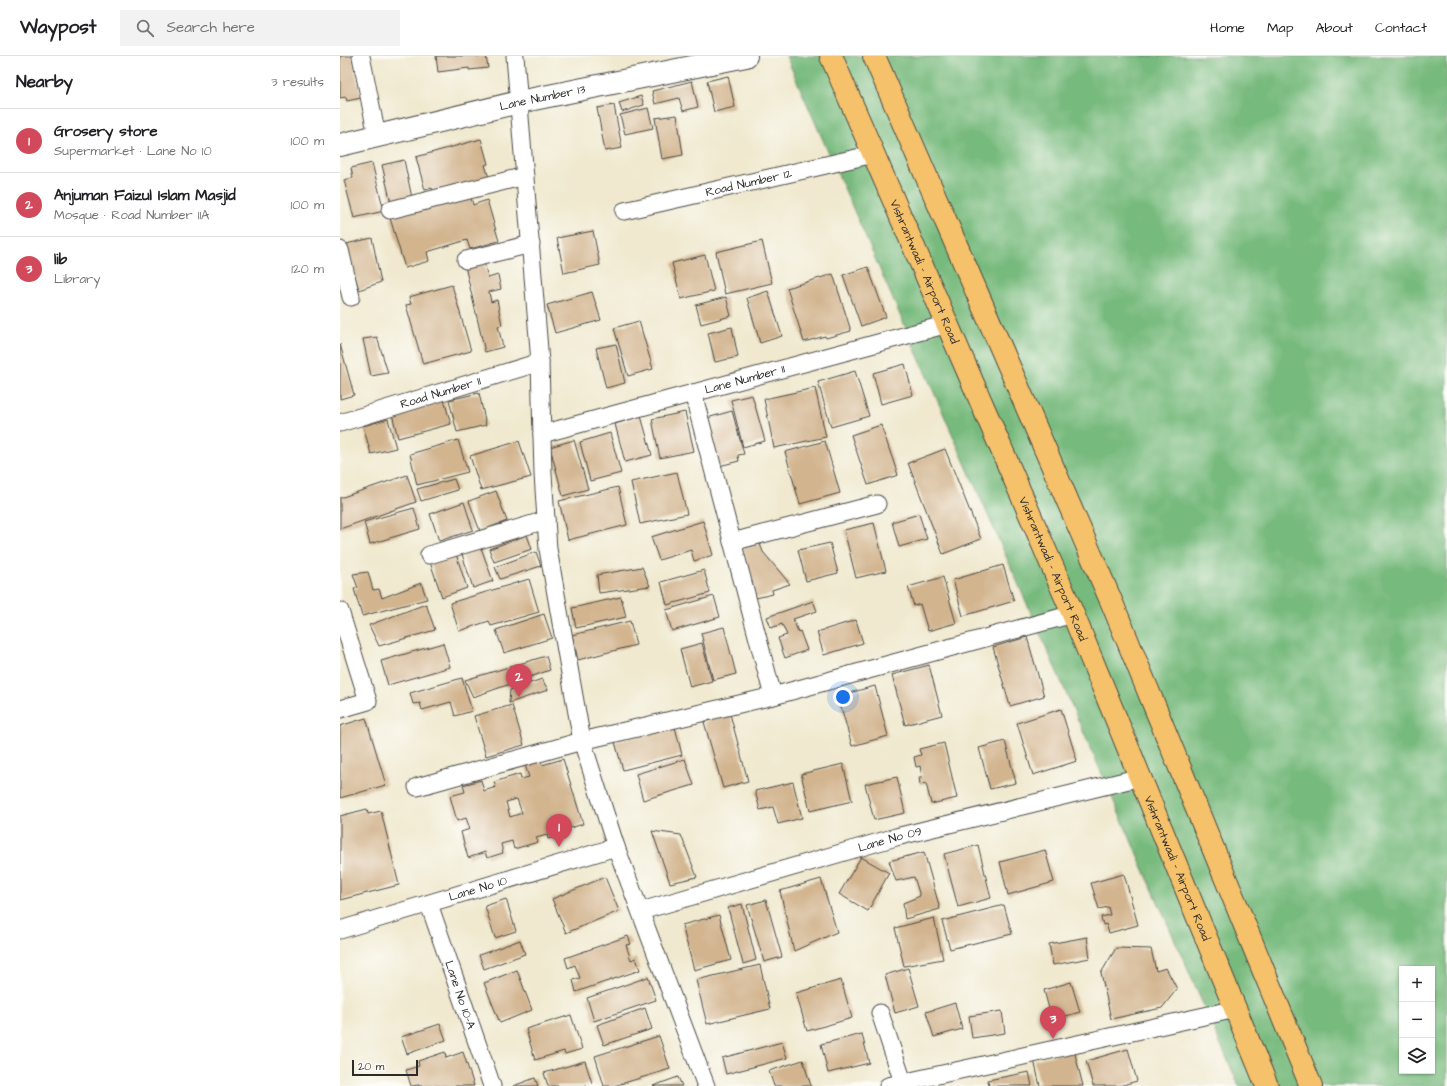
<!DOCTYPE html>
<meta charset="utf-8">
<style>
body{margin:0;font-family:"Architects Daughter",sans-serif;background:#f2f2f2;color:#202124}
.controls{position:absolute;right:12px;bottom:12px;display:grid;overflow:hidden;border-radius:0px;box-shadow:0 1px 3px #0004}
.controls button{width:36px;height:36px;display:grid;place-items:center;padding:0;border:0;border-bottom:1px solid #e0e0e0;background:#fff;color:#202124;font:20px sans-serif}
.scale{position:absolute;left:12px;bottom:10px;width:66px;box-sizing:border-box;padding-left:4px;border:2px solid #2b2b2b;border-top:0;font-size:11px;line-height:14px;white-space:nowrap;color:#2b2b2b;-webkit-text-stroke:3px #fdfcf7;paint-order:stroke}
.you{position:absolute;left:503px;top:641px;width:14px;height:14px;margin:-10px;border:3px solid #fff;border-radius:50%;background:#1a73e8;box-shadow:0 0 0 6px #1a73e833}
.badge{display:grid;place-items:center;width:26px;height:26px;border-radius:50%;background:#d1495b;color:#fff;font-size:13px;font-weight:700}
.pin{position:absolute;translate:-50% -33px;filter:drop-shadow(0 1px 2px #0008)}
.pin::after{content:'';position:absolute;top:21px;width:14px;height:12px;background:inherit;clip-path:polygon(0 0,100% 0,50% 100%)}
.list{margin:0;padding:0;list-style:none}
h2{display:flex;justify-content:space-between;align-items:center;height:52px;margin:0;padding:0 16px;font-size:17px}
h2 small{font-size:13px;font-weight:400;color:#757577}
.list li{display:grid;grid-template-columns:26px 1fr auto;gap:12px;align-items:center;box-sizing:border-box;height:64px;padding:0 16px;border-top:1px solid #e0e0e0}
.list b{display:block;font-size:15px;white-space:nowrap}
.list p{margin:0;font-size:13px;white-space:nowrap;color:#757577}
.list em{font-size:13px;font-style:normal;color:#757577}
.icon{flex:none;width:22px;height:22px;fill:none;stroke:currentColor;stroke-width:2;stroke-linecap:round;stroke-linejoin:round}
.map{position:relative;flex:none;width:1107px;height:1030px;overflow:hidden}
header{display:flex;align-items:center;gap:24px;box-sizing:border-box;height:56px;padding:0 20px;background:#fff;border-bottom:1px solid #e0e0e0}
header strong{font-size:19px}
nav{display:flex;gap:22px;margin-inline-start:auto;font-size:14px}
.search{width:280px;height:36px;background:#f2f2f2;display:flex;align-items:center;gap:10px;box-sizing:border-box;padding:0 14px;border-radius:0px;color:#757577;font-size:15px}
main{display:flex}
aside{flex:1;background:#fff}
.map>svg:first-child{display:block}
.forest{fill:#77ba7d;stroke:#517254;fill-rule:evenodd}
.building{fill:#d2b48e;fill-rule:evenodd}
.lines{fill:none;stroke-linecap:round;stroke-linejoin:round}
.minor-casing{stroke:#494844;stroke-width:19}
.tertiary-casing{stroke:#494844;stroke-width:24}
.primary-casing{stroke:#494844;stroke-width:24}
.minor{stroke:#fff;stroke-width:17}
.tertiary{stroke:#fff;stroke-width:22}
.primary{stroke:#f5c16b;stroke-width:22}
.labels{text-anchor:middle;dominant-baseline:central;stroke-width:4;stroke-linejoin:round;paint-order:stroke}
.street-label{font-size:12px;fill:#2b2b2b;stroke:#fdfcf7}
</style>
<header>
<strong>Waypost</strong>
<div class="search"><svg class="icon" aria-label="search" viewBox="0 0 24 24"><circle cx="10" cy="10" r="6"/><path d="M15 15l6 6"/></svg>Search here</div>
<nav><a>Home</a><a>Map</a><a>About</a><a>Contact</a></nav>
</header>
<main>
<aside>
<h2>Nearby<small>3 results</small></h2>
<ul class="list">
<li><span class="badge">1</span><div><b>Grosery store</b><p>Supermarket · Lane No 10</p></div><em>100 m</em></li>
<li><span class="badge">2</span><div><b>Anjuman Faizul Islam Masjid</b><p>Mosque · Road Number 11A</p></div><em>100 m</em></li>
<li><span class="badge">3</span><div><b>lib</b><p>Library</p></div><em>120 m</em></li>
</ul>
</aside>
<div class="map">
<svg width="1107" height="1030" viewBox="0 0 1107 1030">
<rect width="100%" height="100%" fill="#fdfcf7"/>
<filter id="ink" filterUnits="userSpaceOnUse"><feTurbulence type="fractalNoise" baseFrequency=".025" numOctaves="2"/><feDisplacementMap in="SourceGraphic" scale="8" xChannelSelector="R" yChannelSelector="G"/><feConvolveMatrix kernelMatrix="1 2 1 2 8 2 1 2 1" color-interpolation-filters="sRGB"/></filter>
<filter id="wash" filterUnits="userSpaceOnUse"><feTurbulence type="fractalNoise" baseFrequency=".012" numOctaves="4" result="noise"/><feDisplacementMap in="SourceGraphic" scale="16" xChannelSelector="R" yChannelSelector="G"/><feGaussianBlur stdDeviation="0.9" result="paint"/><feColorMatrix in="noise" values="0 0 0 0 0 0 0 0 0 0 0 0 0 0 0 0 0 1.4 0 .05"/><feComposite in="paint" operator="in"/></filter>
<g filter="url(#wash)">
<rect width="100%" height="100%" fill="#f0e9cf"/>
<!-- forest -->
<path class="forest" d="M446,0H1107V1030H899ZM1062,913H1092V1015H1062Z"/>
<g id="blocks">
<!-- building -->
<g class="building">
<path d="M0,0H12L21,42L7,45L6,41L0,42Z"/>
<path d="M96,0H146L148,12L129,14V12L98,16Z"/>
<path d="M388,20L395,51L374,56L367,25Z"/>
<path d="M352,25L358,51L343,55L339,42L315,48L312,35Z"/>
<path d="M301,40L304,49L282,56L279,47Z"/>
<path d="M274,49L282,92L265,95L257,52Z"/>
<path d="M308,52L313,72L285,78L280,59Z"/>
<path d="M337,59L343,99L322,103L315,62Z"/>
<path d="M141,83L148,108L145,109L149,122L108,134L107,131L93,135L92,132L85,134L76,101Z"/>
<path d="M64,104L72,142L51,147L42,109Z"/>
<path d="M32,107L44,155L14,162L4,124L13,122L11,112Z"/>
<path d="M130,138L133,149L147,144L159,185L130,193L127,184L87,196L89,205L65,212L50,162Z"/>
<path d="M253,175L260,209L224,217L217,182Z"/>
<path d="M32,182L41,226L19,234L6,188Z"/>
<path d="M422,185L432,227L385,238L376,196Z"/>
<path d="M365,199L374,235L341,243L332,207Z"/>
<path d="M144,206L148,222L158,219L161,233L149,236L151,246L157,244L162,269L158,270L163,291L145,296L125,210Z"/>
<path d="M528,211L546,261L521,270L503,219Z"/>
<path d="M493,218L511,275L486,282L485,280L464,286L447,232Z"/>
<path d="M112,229L131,295L83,308L66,249L71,248L69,241Z"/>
<path d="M428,235L442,280L420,287L407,242Z"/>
<path d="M252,236L261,264L215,277L207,249Z"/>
<path d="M386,241L391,260L361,268L356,249Z"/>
<path d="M299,265L313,313L288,320L274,272Z"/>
<path d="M392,271L398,301L375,306L368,277Z"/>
<path d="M37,281L48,317L31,320L23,283Z"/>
<path d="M0,288L14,339L0,343Z"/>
<path d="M276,288L285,327L266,332L256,292Z"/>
<path d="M565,308L573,339L541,348L533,317Z"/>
<path d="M515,315L529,360L491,371L478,326Z"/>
<path d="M475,332L486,381L434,392L424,343Z"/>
<path d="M139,337L146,369L117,376L109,344Z"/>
<path d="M412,339L425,385L403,391L391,344Z"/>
<path d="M104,344L111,368L58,382L52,358Z"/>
<path d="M392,355L404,398L398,399L399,405L379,410L367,362Z"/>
<path d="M345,356L354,395L320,402L312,363Z"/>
<path d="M301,360L312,399L285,406L275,368Z"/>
<path d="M48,363L56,392L31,398L23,370Z"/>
<path d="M541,369L558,419L528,429L511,379Z"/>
<path d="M270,377L281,417L250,425L240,386Z"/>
<path d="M118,384L128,416L77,429L70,398Z"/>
<path d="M234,384L248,433L223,440L210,391Z"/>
<path d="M179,385L191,421L141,434L130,400Z"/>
<path d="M485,385L500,437L460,448L445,396Z"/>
<path d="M605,393L641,483L603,498L568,407Z"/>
<path d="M337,416L347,458L300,468L291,426Z"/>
<path d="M67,419L76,446L0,473V442Z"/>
<path d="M114,423L118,434L81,445L77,433Z"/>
<path d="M278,431L287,469L228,484L219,445Z"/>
<path d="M156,435L167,465L140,475L129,445Z"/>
<path d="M124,446L133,474L99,485L90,458Z"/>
<path d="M74,452L80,473L30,488L24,466Z"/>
<path d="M579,458L587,483L559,491L552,466Z"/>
<path d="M363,465L373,499L354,505L351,494L319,504L311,481Z"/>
<path d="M534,467L546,515L516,522L504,474Z"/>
<path d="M187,479L192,493L154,506L149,493Z"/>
<path d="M490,487L498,517L466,525L458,494Z"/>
<path d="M420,488L423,496L450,528L432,534L433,538L416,542L412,526L408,527L403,509L407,508L403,492Z"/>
<path d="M140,489L153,525L133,532L121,495Z"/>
<path d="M196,496L201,510L160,523L155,511Z"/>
<path d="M116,498L127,532L102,541L90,506Z"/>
<path d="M663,509L674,545L623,560L613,524Z"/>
<path d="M302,511L310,530L259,537L257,519Z"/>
<path d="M364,514L370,537L327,549L321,526Z"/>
<path d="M28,516L33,534L39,533L42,542L81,527L87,543L22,560L14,533L18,532L13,518Z"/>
<path d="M603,521L616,567L588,575L580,548L574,550L568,531Z"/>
<path d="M189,523L199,556L151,570L149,565L119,575L110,547Z"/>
<path d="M374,540L380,561L332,575L326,554Z"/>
<path d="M281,541L286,561L236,572L232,552Z"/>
<path d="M473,545L477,555L453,563L458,576L460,575L467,594L445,602L438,582L447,579L442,568L431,572L427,561Z"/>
<path d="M86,548L95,574L39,590L29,569Z"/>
<path d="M204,558L212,582L164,597L156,574Z"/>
<path d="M516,564L523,587L484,599L477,576Z"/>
<path d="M290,565L296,589L238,604L232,579Z"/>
<path d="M384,571L396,618L373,624L361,577Z"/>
<path d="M687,581L704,640L670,650L653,591Z"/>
<path d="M103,587L110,611L48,629L41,605Z"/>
<path d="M362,587L372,625L350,631L340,593Z"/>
<path d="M206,600L210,614L133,641L125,624Z"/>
<path d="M589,609L602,659L565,669L552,619Z"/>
<path d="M122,622L132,655L115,660L111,646L82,654L80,647L73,648L70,637Z"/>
<path d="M202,623L208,634L169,647L170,634Z"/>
<path d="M535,630L548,680L512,690L498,640Z"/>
<path d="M172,649L184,689L146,700L134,660Z"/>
<path d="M721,653L737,705L693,719L677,667Z"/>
<path d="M390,658L408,725L383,732L364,666Z"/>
<path d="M26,662L46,729L0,742V670Z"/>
<path d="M335,671L342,699L283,714L275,686Z"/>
<path d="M665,685L676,727L650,733L639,692Z"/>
<path d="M604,687L617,742L591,748L586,727L580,729L579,721H582L580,710L576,711L574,701L581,699L579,693Z"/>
<path d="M223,703L243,768L224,774L225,778L208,783L207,779L196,782L198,786L174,793L172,785L161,788L163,797L147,802L145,796L128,802L121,776L130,773L126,762L117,765L110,740L125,736L123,729L141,724L144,735L156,731L154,726L180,718L181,723L189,721L185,709L200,704L202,709ZM177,743L182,757L170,761L166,746Z"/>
<path d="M345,703L354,729L303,744L296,718Z"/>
<path d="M503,708L512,745L470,755L461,718Z"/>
<path d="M557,721L565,757L534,764L525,728Z"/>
<path d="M453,726L462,762L438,768L433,751L420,754L415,735Z"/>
<path d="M27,753L28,758L41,755L59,829L0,844V760Z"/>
<path d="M312,775L341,779L357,821L330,827Z"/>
<path d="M638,789L651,842L618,851L604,798Z"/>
<path d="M705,794L714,826L668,839L660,806Z"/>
<path d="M584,796L600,853L565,863L563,847L580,840L574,821L556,825L549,805Z"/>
<path d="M521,801L549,817L528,855L499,838Z"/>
<path d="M784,818L798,869L769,877L766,868L763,869L761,861L770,859L768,851L759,853L751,827Z"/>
<path d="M265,821L279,855L226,877L212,843Z"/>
<path d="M481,823L497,876L454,895L440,835Z"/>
<path d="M166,843L176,875L155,882L145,850Z"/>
<path d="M426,844L442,901L424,906L407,849Z"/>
<path d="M402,848L416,904L403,908L388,852Z"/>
<path d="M664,849L672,878L610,893L602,865Z"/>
<path d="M379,859L391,904L354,914L342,869Z"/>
<path d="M594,862L603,903L564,910L555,872Z"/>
<path d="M288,880L291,888L286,889L291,904L296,902L300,914L236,936L233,924L240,922L235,909L228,912L225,902Z"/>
<path d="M747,881L750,902L713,909L709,888Z"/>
<path d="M180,884L185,898L144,913L139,899Z"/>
<path d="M776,892L811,893L816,915L826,912L837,933L822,952L771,963L761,917Z"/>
<path d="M420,909L430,953L367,968L356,924Z"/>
<path d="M568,912L579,950L555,957L545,919Z"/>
<path d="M177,914L192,954L160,967L144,927Z"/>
<path d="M308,921L316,944L254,965L247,942Z"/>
<path d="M501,924L512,962L467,975L456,937Z"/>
<path d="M731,926L740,956L712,964L704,934Z"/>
<path d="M615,947L622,973L594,981L586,956Z"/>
<path d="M305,952L312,973L264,989L257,969Z"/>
<path d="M662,955L665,977L632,982L629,960Z"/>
<path d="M231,959L242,993L225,998L224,995L195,1004L186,973Z"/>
<path d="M100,968L106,984L67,998L61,981Z"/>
<path d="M522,978L529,1007L488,1017L481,988Z"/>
<path d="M319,980L330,1013L274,1030H264L255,1000Z"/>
<path d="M442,986L447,1002L386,1018L382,1002Z"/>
<path d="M788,993L797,1025L779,1030H753L746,1005Z"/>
<path d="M734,994L743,1030H700L694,1004Z"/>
<path d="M105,996L106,1002L123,996L134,1030H79V1029L71,1030L66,1014L79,1010L78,1005Z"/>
<path d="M463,1004L471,1030H434L429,1015Z"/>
<path d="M245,1005L252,1027L243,1030H208L204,1017Z"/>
<path d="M689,1016L692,1030H649L648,1024Z"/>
<path d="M338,1021L342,1030H313Z"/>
<path d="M195,1022L198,1030H173Z"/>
</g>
</g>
</g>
<g filter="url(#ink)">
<use href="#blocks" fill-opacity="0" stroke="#494844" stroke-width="1"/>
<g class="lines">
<defs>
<g id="minor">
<path d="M21,0L37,80"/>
<path d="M175,0L200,306L203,418L208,493L242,685L276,791L366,1030"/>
<path d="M50,154L185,120"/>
<path id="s1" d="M284,155L534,98"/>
<path d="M0,194L11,241"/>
<path d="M126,204L191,188"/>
<path d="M353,337L433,640"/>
<path id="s2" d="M0,367L200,306"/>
<path id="s3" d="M202,378L608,268"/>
<path d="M392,486L537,448"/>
<path d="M89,499L206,464"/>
<path d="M0,555L28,645L0,653"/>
<path d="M77,731L242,685L433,640L733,558"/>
<path id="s4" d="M89,848L152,1030"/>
<path id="s5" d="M301,855L556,781L801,721"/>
<path id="s6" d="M0,874L276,791"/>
<path d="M540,957L563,1026"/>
<path d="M548,1030L896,953"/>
</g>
<g id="tertiary">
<path id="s7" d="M0,89L179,46L406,0"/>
</g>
<g id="primary">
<path id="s8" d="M491,0L733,558L927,1030"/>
<path d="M534,0L772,547L971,1030"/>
</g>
</defs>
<!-- minor casing -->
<use href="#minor" class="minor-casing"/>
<!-- tertiary casing -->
<use href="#tertiary" class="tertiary-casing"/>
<!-- primary casing -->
<use href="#primary" class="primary-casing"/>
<!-- minor -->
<use href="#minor" class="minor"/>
<!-- tertiary -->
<use href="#tertiary" class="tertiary"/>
<!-- primary -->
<use href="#primary" class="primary"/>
</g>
</g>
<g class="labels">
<!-- street labels -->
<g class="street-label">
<text stroke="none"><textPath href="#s7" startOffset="208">Lane Number 13</textPath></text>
<text stroke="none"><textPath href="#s1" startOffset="128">Road Number 12</textPath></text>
<text stroke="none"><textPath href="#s8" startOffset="235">Vishrantwadi - Airport Road</textPath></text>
<text stroke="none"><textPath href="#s3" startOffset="210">Lane Number 11</textPath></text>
<text stroke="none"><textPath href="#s2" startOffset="105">Road Number 11</textPath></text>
<text stroke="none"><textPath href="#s8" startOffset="559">Vishrantwadi - Airport Road</textPath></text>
<text stroke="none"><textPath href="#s5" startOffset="259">Lane No 09</textPath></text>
<text stroke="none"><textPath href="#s8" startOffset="883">Vishrantwadi - Airport Road</textPath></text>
<text stroke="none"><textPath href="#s6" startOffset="144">Lane No 10</textPath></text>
<text stroke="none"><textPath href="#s4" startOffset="96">Lane No 10-A</textPath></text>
</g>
</g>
</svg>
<div class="controls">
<button>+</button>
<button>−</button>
<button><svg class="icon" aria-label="layers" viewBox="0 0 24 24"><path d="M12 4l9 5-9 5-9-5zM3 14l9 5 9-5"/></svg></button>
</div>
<div class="scale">20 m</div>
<div class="you"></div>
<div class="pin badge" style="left:219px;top:791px">1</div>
<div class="pin badge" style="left:179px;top:641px">2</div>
<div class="pin badge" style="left:713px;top:983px">3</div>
</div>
</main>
